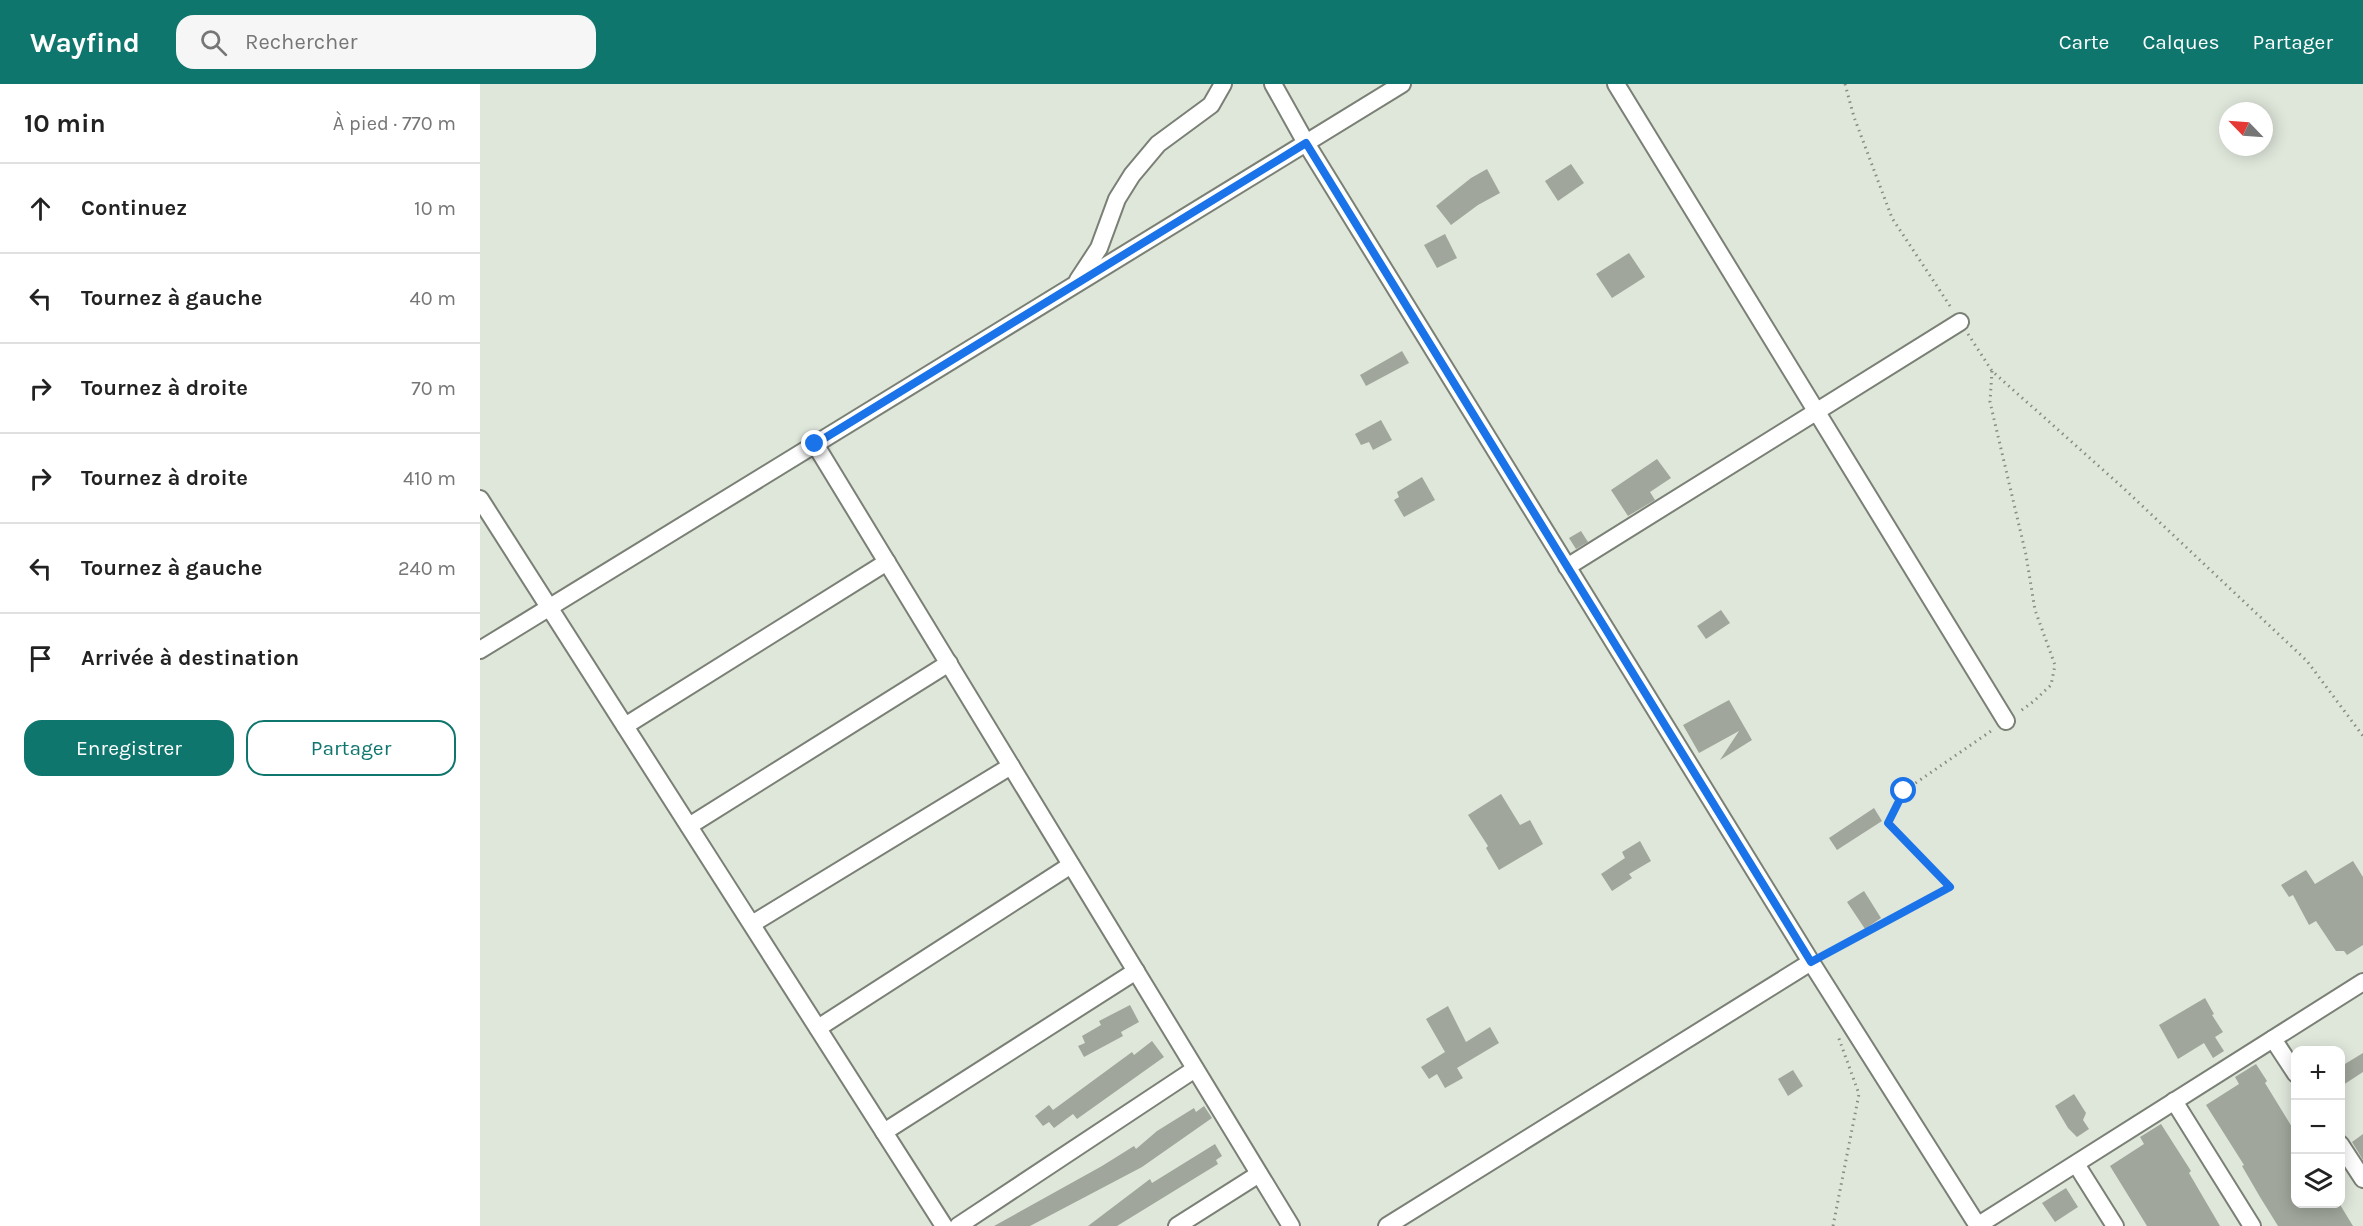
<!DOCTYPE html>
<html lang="fr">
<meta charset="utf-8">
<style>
body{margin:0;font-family:Karla,sans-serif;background:#f6f6f6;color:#222}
.controls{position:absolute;right:18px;bottom:18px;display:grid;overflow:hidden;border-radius:12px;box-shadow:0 3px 15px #0003}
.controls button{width:54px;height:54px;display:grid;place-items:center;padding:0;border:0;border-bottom:2px solid #e0e0e0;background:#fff;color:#222;font:30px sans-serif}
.compass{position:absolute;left:1739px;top:18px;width:54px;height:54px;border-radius:50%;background:#fff;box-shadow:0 3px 15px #0003;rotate:295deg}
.stop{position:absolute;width:18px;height:18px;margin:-14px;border:4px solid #1a73e8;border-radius:50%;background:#fff}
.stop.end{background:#1a73e8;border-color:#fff;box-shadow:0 2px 6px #0008}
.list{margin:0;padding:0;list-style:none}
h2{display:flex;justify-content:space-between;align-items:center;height:78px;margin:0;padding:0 24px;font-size:26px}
h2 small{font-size:20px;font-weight:400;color:#767676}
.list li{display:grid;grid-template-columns:39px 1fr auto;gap:18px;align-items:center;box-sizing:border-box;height:90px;padding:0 24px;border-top:2px solid #e0e0e0}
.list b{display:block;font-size:22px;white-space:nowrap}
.list em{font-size:20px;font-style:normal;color:#767676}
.actions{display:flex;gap:12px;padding:18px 24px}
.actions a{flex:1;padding:14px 0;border:2px solid #0f766e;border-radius:18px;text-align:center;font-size:21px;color:#0f766e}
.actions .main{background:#0f766e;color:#fff}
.icon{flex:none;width:33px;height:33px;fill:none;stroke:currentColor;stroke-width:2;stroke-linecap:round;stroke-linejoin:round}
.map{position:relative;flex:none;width:1883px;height:1142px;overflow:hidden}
header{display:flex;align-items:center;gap:36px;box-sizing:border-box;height:84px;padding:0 30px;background:#0f766e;color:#fff}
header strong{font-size:28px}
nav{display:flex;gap:33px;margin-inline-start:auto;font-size:21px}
.search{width:420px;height:54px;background:#f6f6f6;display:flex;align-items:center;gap:15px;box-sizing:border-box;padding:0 21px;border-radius:18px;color:#767676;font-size:22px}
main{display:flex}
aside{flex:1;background:#fff}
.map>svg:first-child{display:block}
.building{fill:#a0a69b}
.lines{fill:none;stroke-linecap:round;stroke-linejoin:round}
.minor-casing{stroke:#7a8075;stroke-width:20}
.path{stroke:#888d84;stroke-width:3;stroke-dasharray:1.5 4.5;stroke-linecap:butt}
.minor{stroke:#fff;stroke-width:16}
.route{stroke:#1a73e8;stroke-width:8}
</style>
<header>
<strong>Wayfind</strong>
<div class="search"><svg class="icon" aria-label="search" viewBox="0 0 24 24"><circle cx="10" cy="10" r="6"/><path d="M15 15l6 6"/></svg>Rechercher</div>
<nav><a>Carte</a><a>Calques</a><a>Partager</a></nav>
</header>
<main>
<aside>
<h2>10 min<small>À pied · 770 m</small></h2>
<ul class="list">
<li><svg class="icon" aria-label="ahead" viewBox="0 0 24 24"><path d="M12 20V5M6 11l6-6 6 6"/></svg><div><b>Continuez</b></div><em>10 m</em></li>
<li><svg class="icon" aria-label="left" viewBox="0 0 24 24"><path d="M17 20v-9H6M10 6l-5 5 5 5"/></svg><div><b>Tournez à gauche</b></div><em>40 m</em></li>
<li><svg class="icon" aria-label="right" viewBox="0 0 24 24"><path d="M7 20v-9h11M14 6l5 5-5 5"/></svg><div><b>Tournez à droite</b></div><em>70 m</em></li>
<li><svg class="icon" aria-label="right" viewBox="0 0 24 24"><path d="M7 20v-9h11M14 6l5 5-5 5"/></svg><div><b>Tournez à droite</b></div><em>410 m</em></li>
<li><svg class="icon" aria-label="left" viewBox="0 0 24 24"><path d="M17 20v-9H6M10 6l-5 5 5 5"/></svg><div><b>Tournez à gauche</b></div><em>240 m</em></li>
<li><svg class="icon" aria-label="arrive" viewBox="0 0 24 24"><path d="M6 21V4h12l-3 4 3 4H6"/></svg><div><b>Arrivée à destination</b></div></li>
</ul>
<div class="actions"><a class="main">Enregistrer</a><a>Partager</a></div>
</aside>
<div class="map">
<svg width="1883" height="1142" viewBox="0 0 1883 1142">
<rect width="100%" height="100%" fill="#dfe6da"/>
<!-- building -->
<g class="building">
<path d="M1091,80L1104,99L1078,117L1065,97Z"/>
<path d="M1007,85L1020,109L998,121L971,141L956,122L991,94Z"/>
<path d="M965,150L977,174L957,184L944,161Z"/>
<path d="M1149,169L1165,193L1132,214L1116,190Z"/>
<path d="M922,267L929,279L886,302L880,291Z"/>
<path d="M901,336L912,356L893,366L889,358L881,361L875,350Z"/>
<path d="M1177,375L1191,394L1170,408L1175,416L1148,432L1131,406Z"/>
<path d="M942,393L955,416L924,433L914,416L919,413L917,408Z"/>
<path d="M1101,447L1108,458L1096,465L1089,454Z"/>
<path d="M1241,526L1250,539L1226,555L1217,542Z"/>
<path d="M1249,616L1272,656L1240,676L1259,647L1219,669L1203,641Z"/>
<path d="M1021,710L1040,741L1050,736L1063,760L1019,786L1006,764L1008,762L988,731Z"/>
<path d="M1394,724L1402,737L1357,766L1349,754Z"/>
<path d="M1160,757L1171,777L1149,790L1152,794L1132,807L1121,790L1145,774L1142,768Z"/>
<path d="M1873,777L1883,793V861L1867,871L1864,867H1856L1836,837L1829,841L1813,811L1809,813L1801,801L1826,786L1835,800Z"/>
<path d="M1384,807L1401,834L1385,845L1367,818Z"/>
<path d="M1725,914L1734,930L1732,931L1743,948L1735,953L1744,967L1733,974L1724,959L1698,975L1679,941Z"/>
<path d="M650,921L659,938L641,948L643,952L604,973L598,962L605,959L602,952L621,941L619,937Z"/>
<path d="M968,922L986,958L1010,943L1019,959L977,984L983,994L965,1004L957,990L949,995L941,983L965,968L946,935Z"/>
<path d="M672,957L684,973L597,1035L593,1030L574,1044L569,1038L563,1042L555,1032L569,1021L573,1026L652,968L654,971Z"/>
<path d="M1883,969V988L1860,1003V983Z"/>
<path d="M1776,980L1787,997L1785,999L1815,1048V1119H1859L1873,1142H1798L1780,1113L1762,1082L1764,1081L1726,1021L1759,1000L1755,993Z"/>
<path d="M1313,986L1323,1002L1308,1012L1298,995Z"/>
<path d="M1594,1010L1606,1029L1603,1036L1609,1045L1597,1053L1588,1044L1575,1022Z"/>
<path d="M724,1022L732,1034L662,1083L550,1142H514L622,1082L654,1062L656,1065L677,1047L714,1024L716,1028Z"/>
<path d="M1681,1040L1711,1087L1709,1089L1740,1142H1667L1630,1082L1664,1060L1660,1053Z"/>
<path d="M1883,1050V1076L1872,1058Z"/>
<path d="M735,1060L742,1072L736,1076L738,1080L637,1142H608L670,1095L672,1099Z"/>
<path d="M1586,1104L1598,1123L1575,1138L1562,1119Z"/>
</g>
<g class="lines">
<defs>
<g id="minor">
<path d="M793,0L826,59L1331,878L1498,1142"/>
<path d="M1136,0L1526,637"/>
<path d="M598,196L619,164L637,115L652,91L678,60L731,21L743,0"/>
<path d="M335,360L811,1142"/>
<path d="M0,415L464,1142"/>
<path d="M1087,483L1480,238"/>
<path d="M0,566L922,0"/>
<path d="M145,642L407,478"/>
<path d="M209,742L469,579"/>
<path d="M272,840L531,682"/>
<path d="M338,944L591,781"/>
<path d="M1793,955L1816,990"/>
<path d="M1694,1017L1772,1142"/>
<path d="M404,1048L656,887"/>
<path d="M1860,1060L1883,1095"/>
<path d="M1596,1080L1635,1142"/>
<path d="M478,1142L715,985"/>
<path d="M697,1142L779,1090"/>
<path d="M907,1142L1331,878"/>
<path d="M1497,1142L1883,898"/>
</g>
</defs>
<!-- minor casing -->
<use href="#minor" class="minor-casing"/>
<!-- path -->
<g class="path">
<path d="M1365,0L1374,33L1412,134L1472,225"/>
<path d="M1488,250L1512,287L1639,400L1827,577L1883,652"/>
<path d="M1512,287L1510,318L1546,471L1555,526L1575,581L1571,601L1554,617L1539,628"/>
<path d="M1344,871L1470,803L1408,739L1424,707L1514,645"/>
<path d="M1353,1142L1379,1010L1358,952"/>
</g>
<!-- minor -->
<use href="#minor" class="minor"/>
</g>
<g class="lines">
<!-- route -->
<path class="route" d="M335,360L826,59L1331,878L1470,803L1408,739L1424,707"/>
</g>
</svg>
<div class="controls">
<button>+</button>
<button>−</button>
<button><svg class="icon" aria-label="layers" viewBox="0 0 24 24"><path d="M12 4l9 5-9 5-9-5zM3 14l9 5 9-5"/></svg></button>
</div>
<svg class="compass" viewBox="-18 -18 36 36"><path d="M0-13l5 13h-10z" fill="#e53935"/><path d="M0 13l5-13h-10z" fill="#767676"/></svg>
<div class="stop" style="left:1424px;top:707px"></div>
<div class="stop end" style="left:335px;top:360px"></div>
</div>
</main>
